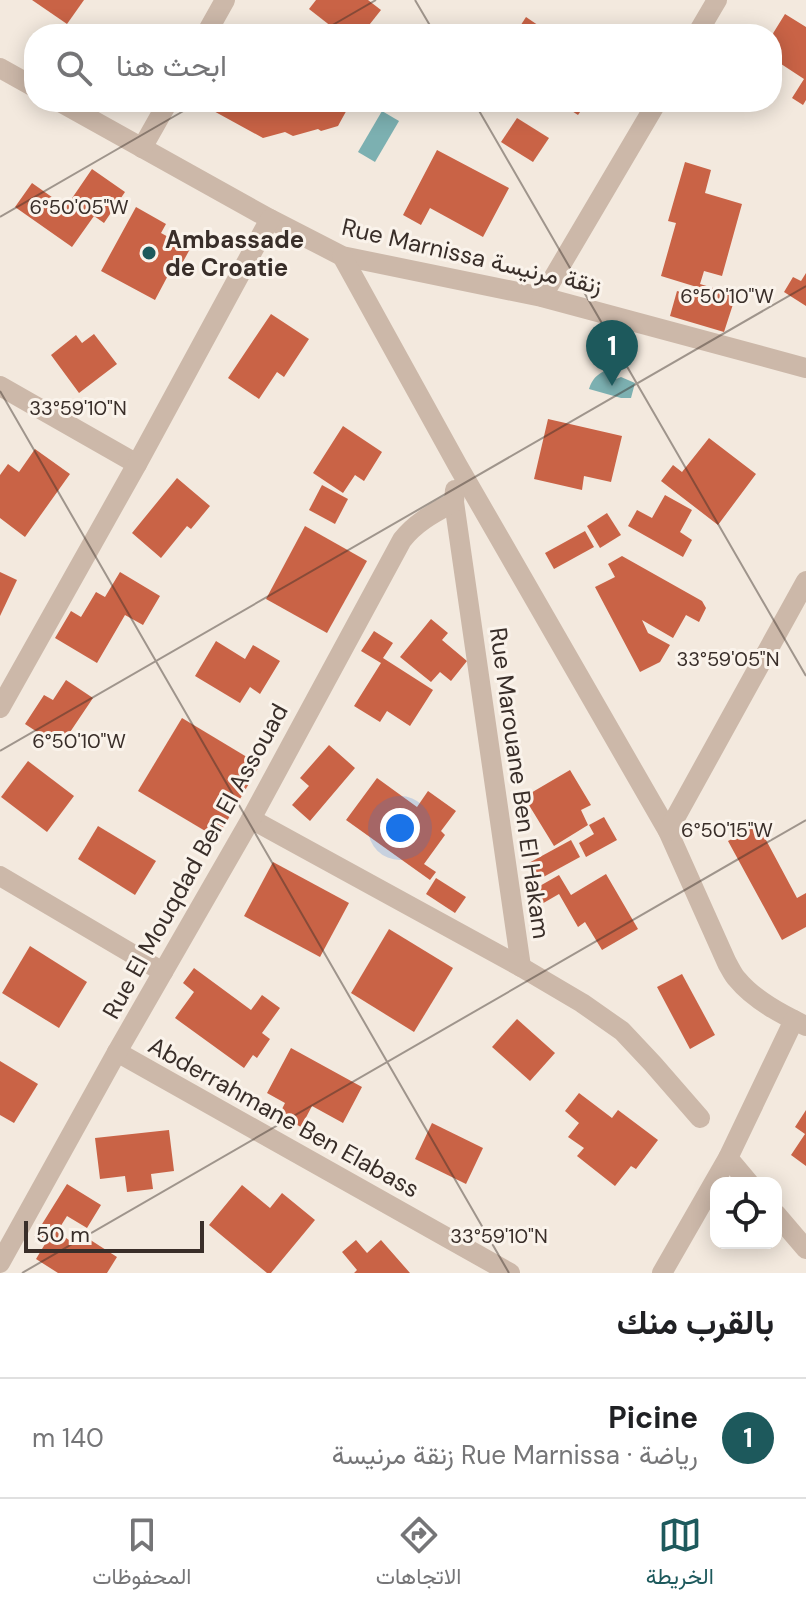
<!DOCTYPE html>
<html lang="ar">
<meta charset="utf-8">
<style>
body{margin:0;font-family:"DM Sans",Vazirmatn,sans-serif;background:#f6f6f6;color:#202124;direction:rtl}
.controls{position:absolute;right:24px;bottom:24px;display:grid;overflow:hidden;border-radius:16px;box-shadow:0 4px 20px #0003}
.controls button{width:72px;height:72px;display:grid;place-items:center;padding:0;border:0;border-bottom:2px solid #e0e0e0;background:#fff;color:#202124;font:40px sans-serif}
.scale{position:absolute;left:24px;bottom:20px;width:180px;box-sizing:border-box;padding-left:8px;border:4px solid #392e29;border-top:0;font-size:22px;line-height:28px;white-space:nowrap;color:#392e29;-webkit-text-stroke:6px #faf3eb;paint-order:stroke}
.you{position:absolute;left:400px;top:828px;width:28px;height:28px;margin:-20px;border:6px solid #fff;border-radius:50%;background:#1a73e8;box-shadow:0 0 0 12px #1a73e833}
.badge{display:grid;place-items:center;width:52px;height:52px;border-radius:50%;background:#1d595c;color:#fff;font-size:26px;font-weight:700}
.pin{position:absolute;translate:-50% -66px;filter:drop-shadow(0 2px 4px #0008)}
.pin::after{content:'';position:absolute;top:42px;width:28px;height:24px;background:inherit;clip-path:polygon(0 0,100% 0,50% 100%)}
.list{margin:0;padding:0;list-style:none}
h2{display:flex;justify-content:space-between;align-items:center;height:104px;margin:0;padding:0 32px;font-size:34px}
h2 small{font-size:26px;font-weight:400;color:#757577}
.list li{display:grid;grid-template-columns:52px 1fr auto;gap:24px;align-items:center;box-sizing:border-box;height:120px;padding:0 32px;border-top:2px solid #e0e0e0}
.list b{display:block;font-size:30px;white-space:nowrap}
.list p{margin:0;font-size:26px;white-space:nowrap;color:#757577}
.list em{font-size:26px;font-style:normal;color:#757577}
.icon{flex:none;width:44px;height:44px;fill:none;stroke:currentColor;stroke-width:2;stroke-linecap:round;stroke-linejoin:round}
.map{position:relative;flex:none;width:806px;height:1273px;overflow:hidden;direction:ltr}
.search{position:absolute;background:#fff;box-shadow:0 4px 20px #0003;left:24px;right:24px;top:24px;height:88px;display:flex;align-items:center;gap:20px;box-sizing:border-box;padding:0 28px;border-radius:32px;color:#757577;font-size:30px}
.sheet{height:224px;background:#fff}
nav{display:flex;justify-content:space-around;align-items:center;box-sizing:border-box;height:112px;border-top:2px solid #e0e0e0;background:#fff;font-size:22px;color:#757577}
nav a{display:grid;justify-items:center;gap:4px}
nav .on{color:#1d595c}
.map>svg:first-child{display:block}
.water{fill:#7cb0b1}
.building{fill:#c96346}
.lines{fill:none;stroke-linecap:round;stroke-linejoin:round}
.street{stroke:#ccb8a9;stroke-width:20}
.ticks{fill:none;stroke:#392e29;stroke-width:2;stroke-opacity:0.45}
.poi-dot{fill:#1d595c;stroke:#faf3eb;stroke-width:3}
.labels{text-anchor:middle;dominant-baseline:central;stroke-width:6;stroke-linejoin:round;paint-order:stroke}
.poi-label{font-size:24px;font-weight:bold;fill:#392e29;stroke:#faf3eb;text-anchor:start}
.street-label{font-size:24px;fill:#392e29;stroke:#faf3eb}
.ticks-label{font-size:20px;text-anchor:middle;fill:#392e29;stroke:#faf3eb;stroke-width:6;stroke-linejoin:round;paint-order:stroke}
</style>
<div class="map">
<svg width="806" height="1273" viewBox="0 0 806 1273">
<rect width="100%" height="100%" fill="#f3e9de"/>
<!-- water -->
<g class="water">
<path d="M382,111L399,121L375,162L358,152Z"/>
<path d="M607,370L612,378L616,379L621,377L635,383L631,398H621L589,389C592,379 597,374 607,370Z"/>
</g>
<!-- building -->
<g class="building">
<path d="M32,0H84L67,24Z"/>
<path d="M316,0H368L381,10L362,34H341L309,9Z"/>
<path d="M785,14L806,27V100L803,105L792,98L804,79L772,58V35Z"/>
<path d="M526,17L551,34H515Z"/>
<path d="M214,102H341L349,106L338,126L321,131L318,129L293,136L285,132L263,138L210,109Z"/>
<path d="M558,102H587L578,115Z"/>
<path d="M517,118L549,138L533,162L501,142Z"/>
<path d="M437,150L509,188L483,237L430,208L421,225L403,215Z"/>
<path d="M685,162L711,170L705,193L742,204L722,276L704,271L700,284L736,295L724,332L670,316L677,291L697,297L700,288L661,276L676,223L668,221Z"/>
<path d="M92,169L125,192L104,223L94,216L72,247L15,207L32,183L66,207Z"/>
<path d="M136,207L166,224L161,233L190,249L179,269L173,266L155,300L101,271Z"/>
<path d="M806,273V306L784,292L793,277L801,281Z"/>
<path d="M271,314L309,339L284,377L277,372L259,399L228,378Z"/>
<path d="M94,334L117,364L79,393L51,355L76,335L82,343Z"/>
<path d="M548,419L622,436L611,482L584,476L582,490L534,479Z"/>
<path d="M343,426L382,452L364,481L355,475L343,493L313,473Z"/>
<path d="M709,438L756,474L718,525L661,481L673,465L682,472Z"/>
<path d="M35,449L70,474L25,537L0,518V475L8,464L19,472Z"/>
<path d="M177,478L210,506L191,529L187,526L161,558L132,533Z"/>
<path d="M322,485L348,499L335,524L309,510Z"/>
<path d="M665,495L692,510L680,532L692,540L683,557L628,526L637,510L652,518Z"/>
<path d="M607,513L621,535L600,548L587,526Z"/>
<path d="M305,526L367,561L327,633L266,599Z"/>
<path d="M585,531L594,547L554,569L545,553Z"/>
<path d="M622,556L702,601L706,608L699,622L686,615L673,638L642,620L648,633L670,645L660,662L640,672L595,587L615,577L608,564Z"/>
<path d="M0,572L17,580L0,616Z"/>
<path d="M120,572L160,596L143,625L125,615L97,663L55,638L71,611L81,617L96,592L105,597Z"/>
<path d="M431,619L448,633L442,640L467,661L451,681L440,672L431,682L400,657Z"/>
<path d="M374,631L393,643L383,658L433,690L410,726L387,711L380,722L354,706L381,663L361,651Z"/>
<path d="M216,641L245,659L253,645L280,661L260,694L250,687L240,703L195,676Z"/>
<path d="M66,680L93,698L60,747L25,724L44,695L53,700Z"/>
<path d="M182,718L260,765L217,838L138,791Z"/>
<path d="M329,745L355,768L310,821L292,805L309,786L300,778Z"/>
<path d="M28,761L74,796L47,832L1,797Z"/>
<path d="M570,770L591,805L581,810L588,825L554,846L524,797Z"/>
<path d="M377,778L417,807L428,791L456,811L441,831L445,835L424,864L436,872L430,880L346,820Z"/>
<path d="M604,817L617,840L586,857L579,843L594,834L589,825Z"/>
<path d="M758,825L797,898L806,893V927L782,940L728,841Z"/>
<path d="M98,826L156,861L135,895L78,859Z"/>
<path d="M571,840L580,857L536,881L527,864Z"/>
<path d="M273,862L349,903L320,957L244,916Z"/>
<path d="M606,874L638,929L602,950L585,922L578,927L559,894L540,905L531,891L559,875L571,895Z"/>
<path d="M436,878L466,897L455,913L426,894Z"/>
<path d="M389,929L453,968L414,1032L351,993Z"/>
<path d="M30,946L87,982L59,1028L2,993Z"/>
<path d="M194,968L251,1010L262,995L280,1008L262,1033L270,1039L257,1058L253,1055L244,1068L175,1018L194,992L183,983Z"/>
<path d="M682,974L715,1035L690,1049L657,987Z"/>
<path d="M517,1019L555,1053L530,1081L492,1047Z"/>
<path d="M291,1048L362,1087L343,1123L312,1106L301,1127L279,1115L285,1103L267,1093Z"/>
<path d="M0,1061L38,1084L14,1123L0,1115Z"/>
<path d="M579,1093L612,1118L618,1110L658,1140L636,1169L631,1166L615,1186L577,1156L584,1148L568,1137L579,1123L565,1111Z"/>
<path d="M806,1110V1166L791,1155L805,1134L795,1127Z"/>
<path d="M432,1123L483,1148L466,1184L415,1159Z"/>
<path d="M169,1130L174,1171L151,1174L153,1189L127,1192L125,1176L100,1179L95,1138Z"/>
<path d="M67,1184L101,1205L87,1228L67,1216L57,1232L72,1242L78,1232L117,1257L107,1273H58L36,1259L45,1244L34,1237Z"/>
<path d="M242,1185L270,1208L282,1193L315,1220L271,1273H267L209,1225Z"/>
<path d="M356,1240L367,1253L381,1240L410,1273H354L357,1270L342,1252Z"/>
</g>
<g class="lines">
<!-- street -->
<g class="street">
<path d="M206,34L225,0"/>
<path d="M697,34L717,0"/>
<path d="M0,68L34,87"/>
<path d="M60,102L270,219L342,256L542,297L806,368"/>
<path d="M142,148L168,102"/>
<path d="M342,256L458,466L668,831L727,963C730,968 733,975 737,979C754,1000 783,1015 806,1026"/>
<path d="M542,297L657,102"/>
<path d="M0,386L137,464"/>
<path d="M455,490L454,502L521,967"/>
<path d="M0,708L137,464L270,219"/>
<path d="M251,819L521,967L582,1003L622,1031L653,1064L700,1118"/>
<path d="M668,831L806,581"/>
<path d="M0,876L163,972"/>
<path d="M117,1052L510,1273"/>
<path d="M728,1158L749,1183"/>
<path d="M776,1214L806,1249"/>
<path d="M0,1263L117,1052L251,819L402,540C416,522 434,513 454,502"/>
<path d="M662,1273L728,1158L794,1020"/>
</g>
</g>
<!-- ticks -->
<path class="ticks" d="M415,0L435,34M317,34L376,0M474,102L806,676M0,217L199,102M0,391L509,1273M0,751L806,286M22,1273L806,820"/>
<!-- markers -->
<circle class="poi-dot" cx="149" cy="253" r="8"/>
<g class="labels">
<!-- poi labels -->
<g class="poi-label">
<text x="165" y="239">Ambassade<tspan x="165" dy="28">de Croatie</tspan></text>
</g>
<!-- street labels -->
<g class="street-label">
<text transform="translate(472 256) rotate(13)">Rue Marnissa زنقة مرنيسة</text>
<text transform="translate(520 783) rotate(82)">Rue Marouane Ben El Hakam</text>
<text transform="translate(195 861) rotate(-61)">Rue El Mouqdad Ben El Assouad</text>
<text transform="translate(284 1117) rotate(29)">Abderrahmane Ben Elabass</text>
</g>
</g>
<g class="ticks-label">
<text x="79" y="214">6°50'05"W</text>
<text x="727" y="303">6°50'10"W</text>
<text x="78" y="415">33°59'10"N</text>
<text x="728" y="666">33°59'05"N</text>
<text x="79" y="748">6°50'10"W</text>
<text x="727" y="837">6°50'15"W</text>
<text x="499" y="1243">33°59'10"N</text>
</g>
</svg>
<div class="controls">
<button><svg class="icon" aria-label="locate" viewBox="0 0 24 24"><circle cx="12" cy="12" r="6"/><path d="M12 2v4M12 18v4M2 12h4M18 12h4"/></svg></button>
</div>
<div class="scale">50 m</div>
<div class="you"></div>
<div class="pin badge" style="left:612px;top:386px">1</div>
<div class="search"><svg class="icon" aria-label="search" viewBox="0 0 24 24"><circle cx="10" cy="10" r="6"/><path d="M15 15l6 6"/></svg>ابحث هنا</div>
</div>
<section class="sheet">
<h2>بالقرب منك<small></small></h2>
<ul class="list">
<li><span class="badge">1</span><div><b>Picine</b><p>رياضة · Rue Marnissa زنقة مرنيسة</p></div><em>140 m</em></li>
</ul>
</section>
<nav>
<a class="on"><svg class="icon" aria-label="map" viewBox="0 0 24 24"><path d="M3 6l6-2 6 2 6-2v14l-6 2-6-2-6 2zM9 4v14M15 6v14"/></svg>الخريطة</a>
<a><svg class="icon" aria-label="directions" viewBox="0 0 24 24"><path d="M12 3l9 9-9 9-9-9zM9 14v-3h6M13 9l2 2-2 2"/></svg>الاتجاهات</a>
<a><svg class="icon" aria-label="saved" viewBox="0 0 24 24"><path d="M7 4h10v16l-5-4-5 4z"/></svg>المحفوظات</a>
</nav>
